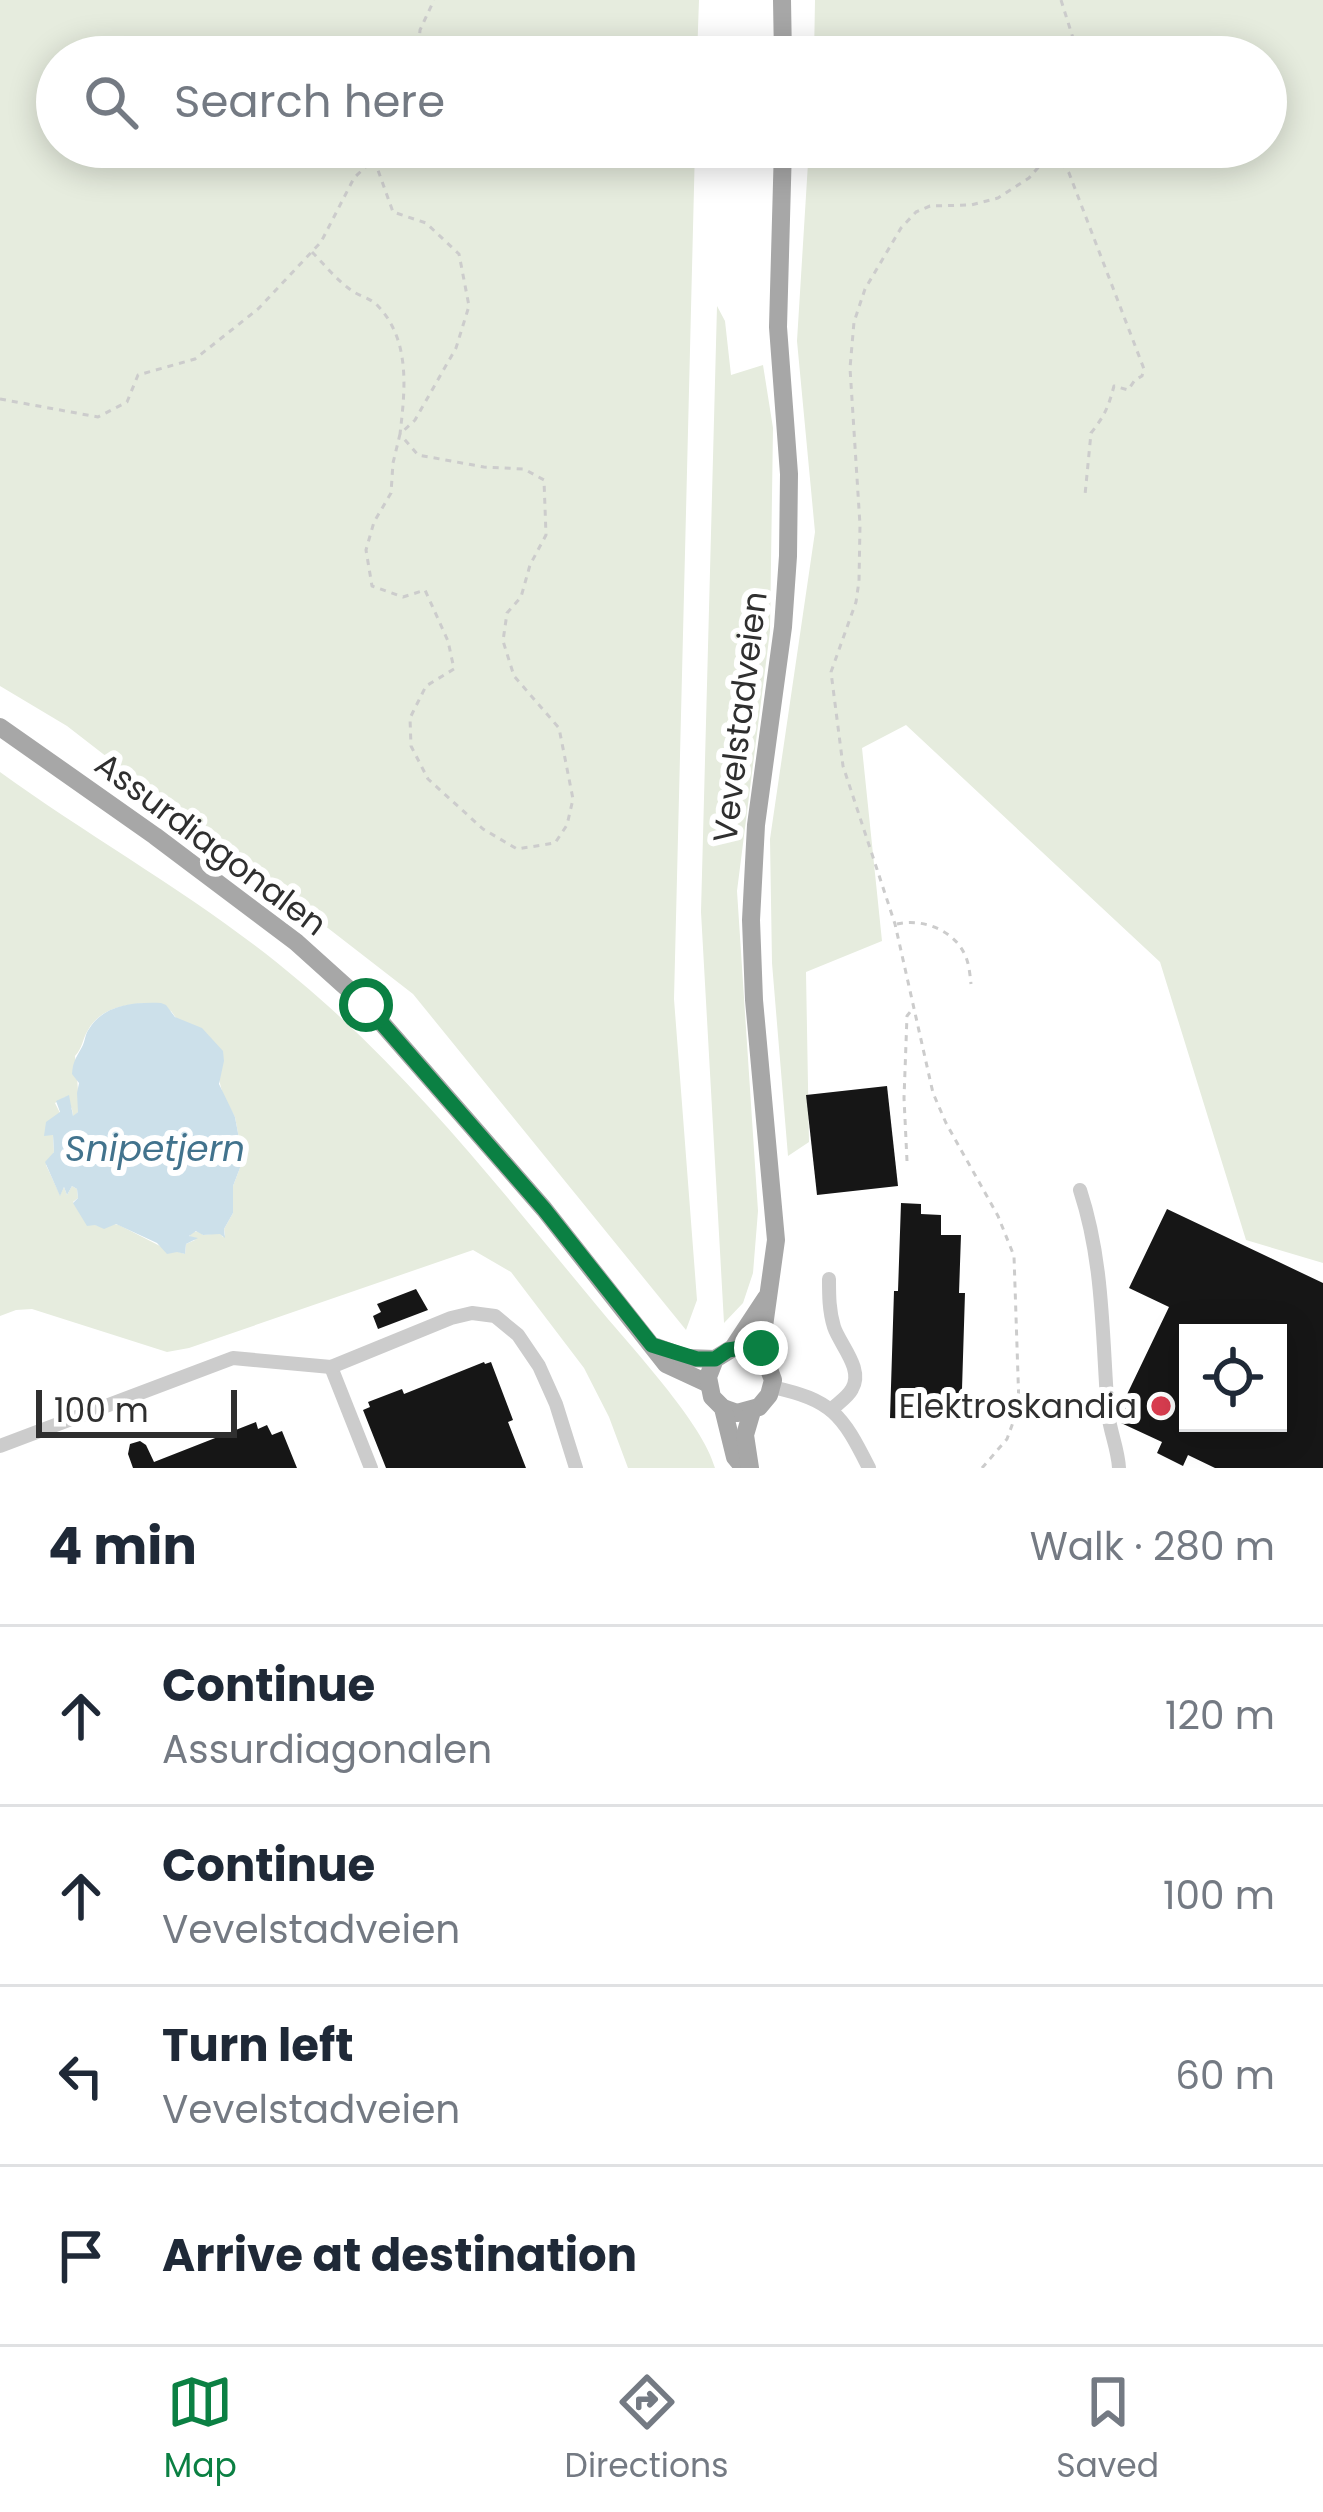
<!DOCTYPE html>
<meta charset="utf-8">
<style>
body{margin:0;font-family:Poppins,sans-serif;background:#f2f2f3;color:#1f2937}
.controls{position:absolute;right:36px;bottom:36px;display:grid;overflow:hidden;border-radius:0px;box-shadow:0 6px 30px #0003}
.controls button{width:108px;height:108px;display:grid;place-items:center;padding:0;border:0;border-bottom:3px solid #e0e1e3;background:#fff;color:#1f2937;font:60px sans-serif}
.scale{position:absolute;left:36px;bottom:30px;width:201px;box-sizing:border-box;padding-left:12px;border:6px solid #2f2f2f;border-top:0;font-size:33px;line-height:42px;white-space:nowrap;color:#2f2f2f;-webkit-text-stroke:9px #fff;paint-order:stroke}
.stop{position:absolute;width:36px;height:36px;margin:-27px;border:9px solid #0b8043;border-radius:50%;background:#fff}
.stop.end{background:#0b8043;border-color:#fff;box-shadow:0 3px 12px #0008}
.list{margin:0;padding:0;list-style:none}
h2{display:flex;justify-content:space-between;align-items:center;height:156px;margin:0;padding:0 48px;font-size:51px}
h2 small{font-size:39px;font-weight:400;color:#747a83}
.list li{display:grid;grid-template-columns:78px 1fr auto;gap:36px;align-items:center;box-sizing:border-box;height:180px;padding:0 48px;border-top:3px solid #e0e1e3}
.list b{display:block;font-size:45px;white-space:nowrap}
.list p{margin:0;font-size:39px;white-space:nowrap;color:#747a83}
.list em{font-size:39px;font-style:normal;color:#747a83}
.icon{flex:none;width:66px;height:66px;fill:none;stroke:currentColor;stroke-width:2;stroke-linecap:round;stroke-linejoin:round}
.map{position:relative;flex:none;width:1323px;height:1468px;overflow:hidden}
.search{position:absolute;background:#fff;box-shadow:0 6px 30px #0003;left:36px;right:36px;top:36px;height:132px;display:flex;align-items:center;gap:30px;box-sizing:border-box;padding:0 42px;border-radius:66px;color:#747a83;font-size:45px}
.sheet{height:876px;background:#fff}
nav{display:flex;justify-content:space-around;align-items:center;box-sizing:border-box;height:168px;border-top:3px solid #e0e1e3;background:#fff;font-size:33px;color:#747a83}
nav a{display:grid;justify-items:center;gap:6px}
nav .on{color:#0b8043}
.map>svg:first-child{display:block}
.green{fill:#e6ecde;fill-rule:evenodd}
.water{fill:#cce0ea}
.building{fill:#161616;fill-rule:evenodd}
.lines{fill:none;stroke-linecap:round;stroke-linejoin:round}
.path{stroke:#ccc;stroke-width:3;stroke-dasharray:6 6;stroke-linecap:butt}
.minor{stroke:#ccc;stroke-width:14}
.major{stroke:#a7a7a7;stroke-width:18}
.route{stroke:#0b8043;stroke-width:15}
.poi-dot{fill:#da3d50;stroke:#fff;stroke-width:4.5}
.labels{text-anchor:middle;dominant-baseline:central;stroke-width:12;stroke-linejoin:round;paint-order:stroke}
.street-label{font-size:33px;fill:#2f2f2f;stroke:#fff}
.poi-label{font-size:33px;fill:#2f2f2f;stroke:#fff;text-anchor:end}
.water-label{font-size:36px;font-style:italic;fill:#42738d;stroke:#fff}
</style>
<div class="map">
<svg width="1323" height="1468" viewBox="0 0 1323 1468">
<rect width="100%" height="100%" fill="#fff"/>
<!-- green -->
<g class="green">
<path d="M0,0H699L697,57H57V147H695L674,999L697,1300L686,1330L413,994L67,726L0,686Z"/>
<path d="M815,0H1323V1263L1246,1240L1160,962L906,725L862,748L882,941L806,972L809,1142L788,1156L772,963L770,839L815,532L797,341L809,147H1266V57H814Z"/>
<path d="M717,306L725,321L731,375L763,365L773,428L770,631L737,891L758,1211L753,1273L743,1303L724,1323L701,912Z"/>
<path d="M0,772C98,843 205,901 298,980C412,1075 504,1194 598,1307C630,1346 703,1423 715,1468H628L609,1417L584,1368L511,1272L473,1250L189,1348L167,1352L32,1309L16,1310L0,1316ZM148,1003L171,1011L218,1076L223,1095L235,1117L243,1160L233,1186V1213L224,1229L225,1235L223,1237L220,1233L203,1235L198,1231L190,1233V1237L195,1240L186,1244L185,1254L160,1246L119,1225L114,1224L104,1228L85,1221L73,1202L78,1198L77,1189L72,1186L67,1195L64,1187L60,1195L46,1165L54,1152L52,1121L60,1113L55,1103L65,1097L72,1109L73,1117L78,1112C79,1093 77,1075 75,1056C83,1047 82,1040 88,1030C100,1008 126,1004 148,1003Z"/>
</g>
<!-- water -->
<path class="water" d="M161,1003L166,1005L175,1017L202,1028L223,1051L224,1061L219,1084L235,1117L243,1160L233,1186V1213L224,1229L225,1238L220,1234L203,1235L196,1231L189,1236L198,1238L186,1244L185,1254L177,1252L167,1254L157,1243L116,1224L104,1229L95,1225L87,1226L73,1203L78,1198L77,1189L72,1186L67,1195L64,1187L60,1196L45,1162L54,1152L53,1135L44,1136L46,1122L60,1112L56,1101L69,1095L73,1116L78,1112L77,1093L79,1083L72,1074C73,1061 76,1058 82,1047C85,1042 85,1034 89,1029C104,1004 135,1002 161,1003Z"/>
<!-- building -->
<g class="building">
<path d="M887,1086L898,1186L817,1195L806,1095Z"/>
<path d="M901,1203L921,1204V1214L941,1215V1235H961L959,1293H965L961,1421L890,1418L894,1291H898Z"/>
<path d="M1167,1209L1323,1283V1468H1215L1188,1455L1183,1466L1157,1453L1162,1442L1121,1423L1119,1411L1169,1307L1129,1288ZM1188,1333H1278V1423H1188Z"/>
<path d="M416,1289L428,1310L378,1329L373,1316L381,1312L377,1304Z"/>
<path d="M484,1362L485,1364L491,1362L513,1420L508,1422L526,1468H386L363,1410L370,1407L368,1402L402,1389L404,1394Z"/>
<path d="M256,1422L258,1429L267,1425L272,1435L282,1431L297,1468H133L128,1454L130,1444L140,1441L146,1445L154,1462Z"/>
</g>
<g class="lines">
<!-- path -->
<g class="path">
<path d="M1061,0L1079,57"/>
<path d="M418,57L420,30L434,0"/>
<path d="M1054,153L1069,173L1144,369L1142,376L1135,380L1128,390L1114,386C1108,408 1105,415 1091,433L1085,495"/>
<path d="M312,252C325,265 338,282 354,292C362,297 372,299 378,306C411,341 405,391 400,434L418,455L484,467L524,469L544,480L546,535L530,565L521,597L507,613L503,641L514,676L559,728L573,799L567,825L555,843L517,849L483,829L428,779L411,746L410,718L426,686L454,669L448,641L425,590L403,597L372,586L366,550L374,522L391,493L393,463L400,434L415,420L456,348L469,306L459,254L426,223L393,212L374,159"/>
<path d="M0,399L98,417L127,402L138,375L195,359L258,309L321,242L354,178L386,147"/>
<path d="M897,924C922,918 954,930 965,955C969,963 970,975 971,984"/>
<path d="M907,1161L904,1098L907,1016L914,1007"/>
<path d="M982,1468L1007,1439L1019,1406L1014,1256L998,1216L946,1123L933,1093L895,924L843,766L831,672L856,602L859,581L860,525L850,368L854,322L865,289L901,228L916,212L930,206L971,205L998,198L1029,178L1056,147"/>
</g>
<!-- minor -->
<g class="minor">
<path d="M1080,1190C1104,1263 1102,1337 1108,1413C1110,1432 1118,1449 1119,1468"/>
<path d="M829,1279C829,1295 829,1311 834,1327C840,1345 864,1369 852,1389C848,1397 837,1404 831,1410"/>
<path d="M331,1367L371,1468"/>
<path d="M772,1387C832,1400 842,1414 869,1468"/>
<path d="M0,1446L233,1358L331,1367L451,1318L472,1313L495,1316L518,1335L539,1366L556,1404L576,1468"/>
</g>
<!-- major -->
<g class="major">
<path d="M782,0L783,57"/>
<path d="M0,727L155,836L296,942L366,1005L544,1209L666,1364L707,1383"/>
<path d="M656,1347L686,1358L715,1359"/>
<path d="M723,1408L737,1413L759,1407L769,1395L773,1380L761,1348L776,1240L754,1000L751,920L756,825L783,627L788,556L789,474L778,327L783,147"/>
<path d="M744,1468L735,1457L723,1408L712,1397L708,1377L715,1359L733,1348L766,1298"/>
<path d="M750,1468L745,1435L752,1411"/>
</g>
</g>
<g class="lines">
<!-- route -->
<path class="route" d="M366,1005L544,1209L652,1345L697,1359H715L728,1350L741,1348L762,1356L761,1348"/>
</g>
<!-- markers -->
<circle class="poi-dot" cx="1161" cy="1406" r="12"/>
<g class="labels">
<!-- street labels -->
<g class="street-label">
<text transform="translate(740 717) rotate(-83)">Vevelstadveien</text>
<text transform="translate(211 844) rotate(37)">Assurdiagonalen</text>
</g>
<!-- poi labels -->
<g class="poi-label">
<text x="1137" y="1406">Elektroskandia</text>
</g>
<!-- water labels -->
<g class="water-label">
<text x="155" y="1148">Snipetjern</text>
</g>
</g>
</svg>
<div class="controls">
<button><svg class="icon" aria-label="locate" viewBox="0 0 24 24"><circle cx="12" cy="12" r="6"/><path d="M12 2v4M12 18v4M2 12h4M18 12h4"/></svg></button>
</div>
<div class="scale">100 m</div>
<div class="stop" style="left:366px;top:1005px"></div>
<div class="stop end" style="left:761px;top:1348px"></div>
<div class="search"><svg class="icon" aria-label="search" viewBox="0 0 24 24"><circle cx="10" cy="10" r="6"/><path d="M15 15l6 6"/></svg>Search here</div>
</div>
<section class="sheet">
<h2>4 min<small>Walk · 280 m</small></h2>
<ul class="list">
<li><svg class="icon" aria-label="ahead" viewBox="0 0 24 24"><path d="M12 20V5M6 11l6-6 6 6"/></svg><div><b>Continue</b><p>Assurdiagonalen</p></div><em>120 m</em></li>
<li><svg class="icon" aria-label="ahead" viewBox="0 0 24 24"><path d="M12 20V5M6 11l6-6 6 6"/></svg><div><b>Continue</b><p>Vevelstadveien</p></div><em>100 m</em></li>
<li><svg class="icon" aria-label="left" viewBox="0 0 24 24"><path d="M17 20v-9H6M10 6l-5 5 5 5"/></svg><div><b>Turn left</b><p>Vevelstadveien</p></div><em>60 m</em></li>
<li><svg class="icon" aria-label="arrive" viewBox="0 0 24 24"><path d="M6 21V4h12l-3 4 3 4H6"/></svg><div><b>Arrive at destination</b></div></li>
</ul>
</section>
<nav>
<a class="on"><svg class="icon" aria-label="map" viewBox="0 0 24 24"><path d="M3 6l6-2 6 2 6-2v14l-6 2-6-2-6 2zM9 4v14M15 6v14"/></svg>Map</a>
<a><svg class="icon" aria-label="directions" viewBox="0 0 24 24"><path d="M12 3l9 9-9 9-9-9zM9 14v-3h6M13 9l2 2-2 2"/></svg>Directions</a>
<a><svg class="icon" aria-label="saved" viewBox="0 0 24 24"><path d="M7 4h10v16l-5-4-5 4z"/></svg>Saved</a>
</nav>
